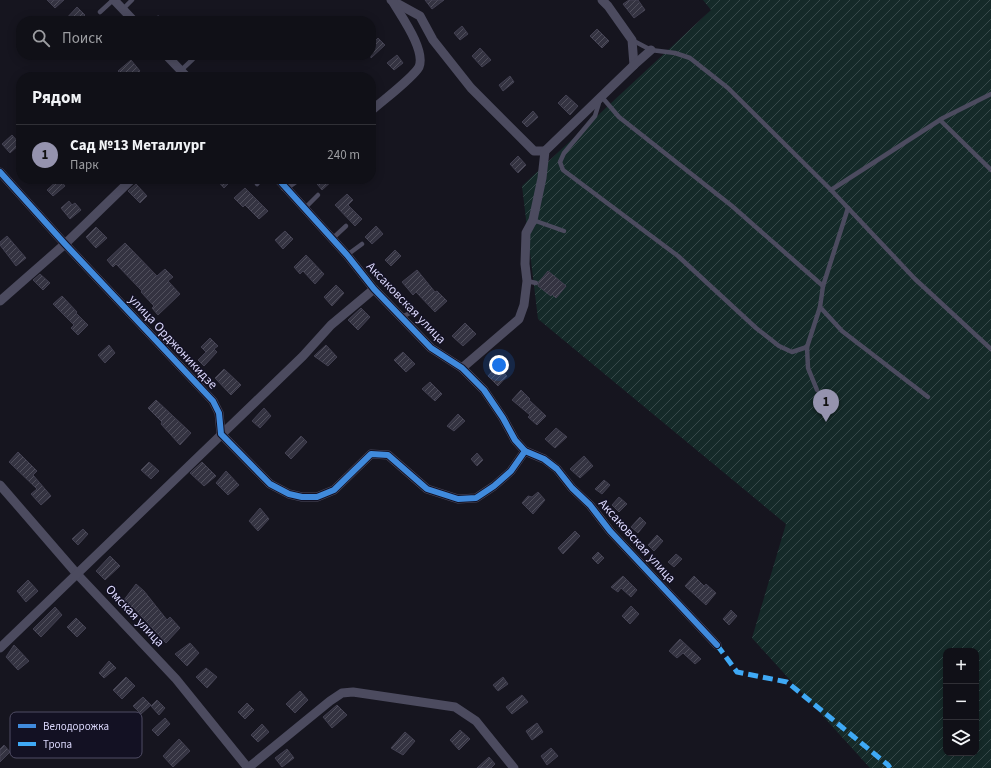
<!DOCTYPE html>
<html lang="ru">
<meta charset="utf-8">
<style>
body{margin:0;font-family:"Source Sans 3",sans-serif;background:#1e1e24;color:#f1f3f6}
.controls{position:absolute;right:12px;bottom:12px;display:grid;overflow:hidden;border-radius:8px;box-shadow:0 2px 10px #0003}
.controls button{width:36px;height:36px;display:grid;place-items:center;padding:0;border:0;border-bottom:1px solid #303036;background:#101017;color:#f1f3f6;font:20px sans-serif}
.you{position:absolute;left:499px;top:365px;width:14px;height:14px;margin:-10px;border:3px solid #fff;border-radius:50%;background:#1a73e8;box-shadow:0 0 0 6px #1a73e833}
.badge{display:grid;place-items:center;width:26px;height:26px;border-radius:50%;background:#9593ae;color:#111;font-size:13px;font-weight:700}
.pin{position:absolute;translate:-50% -33px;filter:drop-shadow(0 1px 2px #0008)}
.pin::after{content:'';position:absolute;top:21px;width:14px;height:12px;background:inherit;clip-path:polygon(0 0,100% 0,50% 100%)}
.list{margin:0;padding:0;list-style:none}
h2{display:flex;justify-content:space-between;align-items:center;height:52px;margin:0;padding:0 16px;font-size:17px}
h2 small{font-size:13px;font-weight:400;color:#9c9da1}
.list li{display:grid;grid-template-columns:26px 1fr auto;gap:12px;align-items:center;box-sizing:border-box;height:60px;padding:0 16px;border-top:1px solid #303036}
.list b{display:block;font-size:15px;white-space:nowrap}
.list p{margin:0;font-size:13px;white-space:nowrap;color:#9c9da1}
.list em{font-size:13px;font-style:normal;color:#9c9da1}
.icon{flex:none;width:22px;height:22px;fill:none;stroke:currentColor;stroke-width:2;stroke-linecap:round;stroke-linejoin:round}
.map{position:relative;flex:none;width:991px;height:768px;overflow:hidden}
.search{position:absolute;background:#101017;box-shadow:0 2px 10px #0003;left:16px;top:16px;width:360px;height:44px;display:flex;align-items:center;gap:10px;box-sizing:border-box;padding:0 14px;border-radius:16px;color:#9c9da1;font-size:15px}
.panel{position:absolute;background:#101017;box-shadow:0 2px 10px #0003;left:16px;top:72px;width:360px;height:112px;border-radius:16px}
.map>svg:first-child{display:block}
.garden{fill:url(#garden-furrows);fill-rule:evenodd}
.building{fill:url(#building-hatch);stroke:#434152}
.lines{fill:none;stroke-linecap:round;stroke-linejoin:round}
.service{stroke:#4c4b5f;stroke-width:4.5}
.minor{stroke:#4c4b5f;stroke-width:9}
.quiet{stroke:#3fa9f5;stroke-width:5;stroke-dasharray:10 5;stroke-linecap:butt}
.cycleway-casing{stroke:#131123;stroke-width:8}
.cycleway{stroke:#408adc;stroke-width:6}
.labels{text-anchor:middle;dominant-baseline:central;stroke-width:3;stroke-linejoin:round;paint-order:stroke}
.street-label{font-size:13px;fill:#dad7fb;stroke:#131123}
.key{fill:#131123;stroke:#4f4c64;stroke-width:1}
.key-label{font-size:11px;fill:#dad7fb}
</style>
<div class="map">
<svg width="991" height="768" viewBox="0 0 991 768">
<defs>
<pattern id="garden-furrows" width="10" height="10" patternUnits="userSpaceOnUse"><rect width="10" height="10" fill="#152a29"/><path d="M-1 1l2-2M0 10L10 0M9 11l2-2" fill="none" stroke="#364849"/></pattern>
<pattern id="building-hatch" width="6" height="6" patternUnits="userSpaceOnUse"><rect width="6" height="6" fill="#343341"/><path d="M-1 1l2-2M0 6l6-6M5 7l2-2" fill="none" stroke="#51505d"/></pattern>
</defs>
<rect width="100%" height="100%" fill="#16151f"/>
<!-- garden -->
<path class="garden" d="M703,0H991V768H870L752,638L786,524L538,319L522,186L711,10ZM946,651H976V753H946Z"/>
<!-- building -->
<g class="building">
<path d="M47,0H64L55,8Z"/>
<path d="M425,0H444L432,9Z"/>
<path d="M629,0H638L645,10L634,18L623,4Z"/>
<path d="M77,7L85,15L79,21H64Z"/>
<path d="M462,26L468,34L460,40L454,33Z"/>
<path d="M597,29L609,41L602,48L590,36Z"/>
<path d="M378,38L385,45L371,58V45Z"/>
<path d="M480,48L491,60L482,67L472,56Z"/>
<path d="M397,55L403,63L394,70L387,63Z"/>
<path d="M131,60L140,71L133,77H124L118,71Z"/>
<path d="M510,76L514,82L503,91L499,85Z"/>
<path d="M566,95L578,106L570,115L558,103Z"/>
<path d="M533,111L538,117L527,127L522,122Z"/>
<path d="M12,135L20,144L10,153L2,144Z"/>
<path d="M518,156L526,165L518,173L510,164Z"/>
<path d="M59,179L65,186L53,196L47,190Z"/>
<path d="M216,179H233L224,188Z"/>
<path d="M313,179H334L322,190Z"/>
<path d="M136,184L147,196L140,203L128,191Z"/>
<path d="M245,188L268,211L259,219L245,205L243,207L234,198Z"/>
<path d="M347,194L353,200L348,205L362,219L355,226L335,205Z"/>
<path d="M69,201L72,205L75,203L81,210L70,219L61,208Z"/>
<path d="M376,226L383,234L372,244L365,237Z"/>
<path d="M96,227L107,238L96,248L86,237Z"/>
<path d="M285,231L293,239L283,249L275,240Z"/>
<path d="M7,236L26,258L16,266L0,245V242Z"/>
<path d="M125,243L157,276L165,269L173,277L168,281L180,294L158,315L152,308L154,306L141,292L142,291L116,264L113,267L107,260Z"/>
<path d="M395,250L401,256L391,266L385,260Z"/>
<path d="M306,255L324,274L315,284L303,271L300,274L294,267Z"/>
<path d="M417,270L435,292L437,291L447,301L435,312L416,292L413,295L402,282Z"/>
<path d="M548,271L566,286L556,298L552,294L551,296L538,286L539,282Z"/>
<path d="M40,274L50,283L43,290L33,280Z"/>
<path d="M336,285L344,293L332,306L324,297Z"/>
<path d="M62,296L77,312L76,313L88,325L78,335L71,328L74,325L53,304Z"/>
<path d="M361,308L370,317L358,330L348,320Z"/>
<path d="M465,323L476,334L463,346L452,336Z"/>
<path d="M210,338L218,346L214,349L217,352L204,366L198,360L206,352L201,347Z"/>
<path d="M109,345L115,353L105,363L98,355Z"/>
<path d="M326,345L337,357L328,366L314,356Z"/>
<path d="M403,352L415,364L406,372L394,360Z"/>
<path d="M497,366L507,376L498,386L488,376Z"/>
<path d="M224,369L241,385L231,395L215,378Z"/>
<path d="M430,382L442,394L435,401L422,389Z"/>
<path d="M521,390L530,399L529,400L546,416L537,425L528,417L530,415L512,400Z"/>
<path d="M156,400L191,433L180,445L161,424L162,422L148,408Z"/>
<path d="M264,408L271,416L260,428L252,421Z"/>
<path d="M458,414L465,421L454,431L447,426Z"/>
<path d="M556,428L567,437L555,448L545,439Z"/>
<path d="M301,436L307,442L291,459L285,453Z"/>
<path d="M18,452L37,471L33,475L51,496L41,505L31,494L37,489L9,462Z"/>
<path d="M477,453L483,460L477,466L471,459Z"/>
<path d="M584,456L593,466L580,478L570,469Z"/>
<path d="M149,462L159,471L151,479L141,470Z"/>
<path d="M202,462L216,476L204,486L190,473Z"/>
<path d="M226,471L239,485L228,495L216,483Z"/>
<path d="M604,480L610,485L602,494L595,489Z"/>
<path d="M538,492L545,500L533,514L522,503L528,496L532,497Z"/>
<path d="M619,497L627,504L619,512L612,505Z"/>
<path d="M260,508L269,519L258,531L249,521Z"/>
<path d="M640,517L646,523L638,533L631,527Z"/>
<path d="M83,529L88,534L78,545L72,539Z"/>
<path d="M575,531L580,536L563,554L558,548Z"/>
<path d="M657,535L663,541L654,551L648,545Z"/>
<path d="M598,552L604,558L598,564L592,558Z"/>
<path d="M676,554L682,559L674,567L668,562Z"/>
<path d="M110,556L120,566L105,580L96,571Z"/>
<path d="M623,576L637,590L631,597L621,588L618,592L611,587Z"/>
<path d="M694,576L704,586L706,584L716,593L706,605L685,586Z"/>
<path d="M28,580L38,591L26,602L17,591Z"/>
<path d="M136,584L144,591L167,620L170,617L180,628L166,643L132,606L131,607L124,600Z"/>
<path d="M631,606L639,614L630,624L622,616Z"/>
<path d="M55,607L62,615L41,637L33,629Z"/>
<path d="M731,610L737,616L729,625L723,619Z"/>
<path d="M76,618L86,628L77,637L67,627Z"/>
<path d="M680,639L701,659L695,664L683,653L677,658L669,651Z"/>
<path d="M190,643L199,653L187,666L175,654Z"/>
<path d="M14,645L29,661L18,670L6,657Z"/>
<path d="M109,661L116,668L104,678L99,673Z"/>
<path d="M206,668L217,677L207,688L196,677Z"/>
<path d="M126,677L135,686L122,699L113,690Z"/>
<path d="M503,677L508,684L498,691L493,685Z"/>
<path d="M300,691L308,700L295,713L286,704Z"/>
<path d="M522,695L528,702L512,714L506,707Z"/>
<path d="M143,697L151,705L141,714L133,706Z"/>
<path d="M157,700L165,708L159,715L151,706Z"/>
<path d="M247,703L254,710L245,719L238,712Z"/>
<path d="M337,705L347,715L332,728L323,717Z"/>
<path d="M165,718L170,724L158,736L152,730Z"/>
<path d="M537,723L543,732L532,740L526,731Z"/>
<path d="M262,724L269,732L258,742L251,735Z"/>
<path d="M460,730L470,739L459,750L450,740Z"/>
<path d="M405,732L415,741L403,755L391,748Z"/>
<path d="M179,739L190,751L173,767L163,756Z"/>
<path d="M4,745L10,752L0,762V749Z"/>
<path d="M551,748L558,756L547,765L541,756Z"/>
<path d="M287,749L294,758L282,767L275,758Z"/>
<path d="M489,757L495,764L491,768H477Z"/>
</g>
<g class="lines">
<!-- service -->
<g class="service">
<path d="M123,9L132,0"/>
<path d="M100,12L113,0"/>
<path d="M154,21L158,18"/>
<path d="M632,40L651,50L675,53L690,58L728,88L831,190L915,279L991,349"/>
<path d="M141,56L142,55"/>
<path d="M174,77L193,59L194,55"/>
<path d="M940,120L991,170"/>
<path d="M257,184L261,179"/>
<path d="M831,190L943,118L991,94"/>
<path d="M305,208L318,195"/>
<path d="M533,220L564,231"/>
<path d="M332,239L346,226"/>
<path d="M347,255L362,244"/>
<path d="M527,281L536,283"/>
<path d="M820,307L842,331L928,397"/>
<path d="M401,317L415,311"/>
<path d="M807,347L792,352L779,346L756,328L678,256L563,170L560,162L564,153L595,116L601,96L619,117L732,206L823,286"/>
<path d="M817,390L808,368L807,347L820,307L823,286L848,208"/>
</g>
<!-- minor -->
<g class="minor">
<path d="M114,0L134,21"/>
<path d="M391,0L420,16L433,40L471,88L534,151H545"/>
<path d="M602,0L608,6L632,40L634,65"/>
<path d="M166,55L187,77"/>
<path d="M371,111C382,101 413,78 419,67C426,50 401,16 393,2"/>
<path d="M0,172L65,244L213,401L219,413L221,434L270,484L289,494L302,497H317L334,490L371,454L388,455L427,489L458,499L476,498L494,486L511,471L525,451"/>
<path d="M278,179L347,255L374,289L431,348L462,368L484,390L503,418L515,440L525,451L544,459L557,469L572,488L590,505L610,531L717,645"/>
<path d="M285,187L296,179"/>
<path d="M0,301L65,244L132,179"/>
<path d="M462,368L519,319L524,305L527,281L525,264L526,233L533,220L542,178L545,151L634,65L651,50"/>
<path d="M0,485L77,574L176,679L248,768"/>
<path d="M0,648L303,356L331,325L374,289"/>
<path d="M248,768L330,701L342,693L353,692L455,707L476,721L514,768"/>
</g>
<!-- quiet -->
<path class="quiet" d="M717,645L737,672L787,682L888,765L890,768"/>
<defs>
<g id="cycleway">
<path d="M0,172L65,244L213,401L219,413L221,434L270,484L289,494L302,497H317L334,490L371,454L388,455L427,489L458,499L476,498L494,486L511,471L525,451"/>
<path d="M278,179L347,255L374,289L431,348L462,368L484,390L503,418L515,440L525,451L544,459L557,469L572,488L590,505L610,531L717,645"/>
</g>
</defs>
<!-- cycleway casing -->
<use href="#cycleway" class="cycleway-casing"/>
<!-- cycleway -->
<use href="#cycleway" class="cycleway"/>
</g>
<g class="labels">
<!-- street labels -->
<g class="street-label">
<text transform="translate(406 303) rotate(46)">Аксаковская улица</text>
<text transform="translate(173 342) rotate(47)">улица Орджоникидзе</text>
<text transform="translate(637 541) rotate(48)">Аксаковская улица</text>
<text transform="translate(135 616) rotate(47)">Омская улица</text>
</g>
</g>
<!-- legend -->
<rect x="10" y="712" width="132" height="46" rx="6" class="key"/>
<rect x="18" y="724" width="18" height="4" fill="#408adc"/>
<rect x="18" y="742" width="18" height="4" fill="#3fa9f5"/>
<g class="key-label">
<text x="43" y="730">Велодорожка</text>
<text x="43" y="748">Тропа</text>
</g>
</svg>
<div class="controls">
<button>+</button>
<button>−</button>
<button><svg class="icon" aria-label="layers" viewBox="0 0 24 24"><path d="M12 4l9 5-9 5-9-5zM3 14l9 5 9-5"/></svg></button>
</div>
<div class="you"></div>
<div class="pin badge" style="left:826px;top:422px">1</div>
<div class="search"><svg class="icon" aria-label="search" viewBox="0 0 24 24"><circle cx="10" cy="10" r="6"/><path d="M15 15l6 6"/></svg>Поиск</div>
<section class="panel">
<h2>Рядом<small></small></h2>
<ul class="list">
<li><span class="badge">1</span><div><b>Сад №13 Металлург</b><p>Парк</p></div><em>240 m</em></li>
</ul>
</section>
</div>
